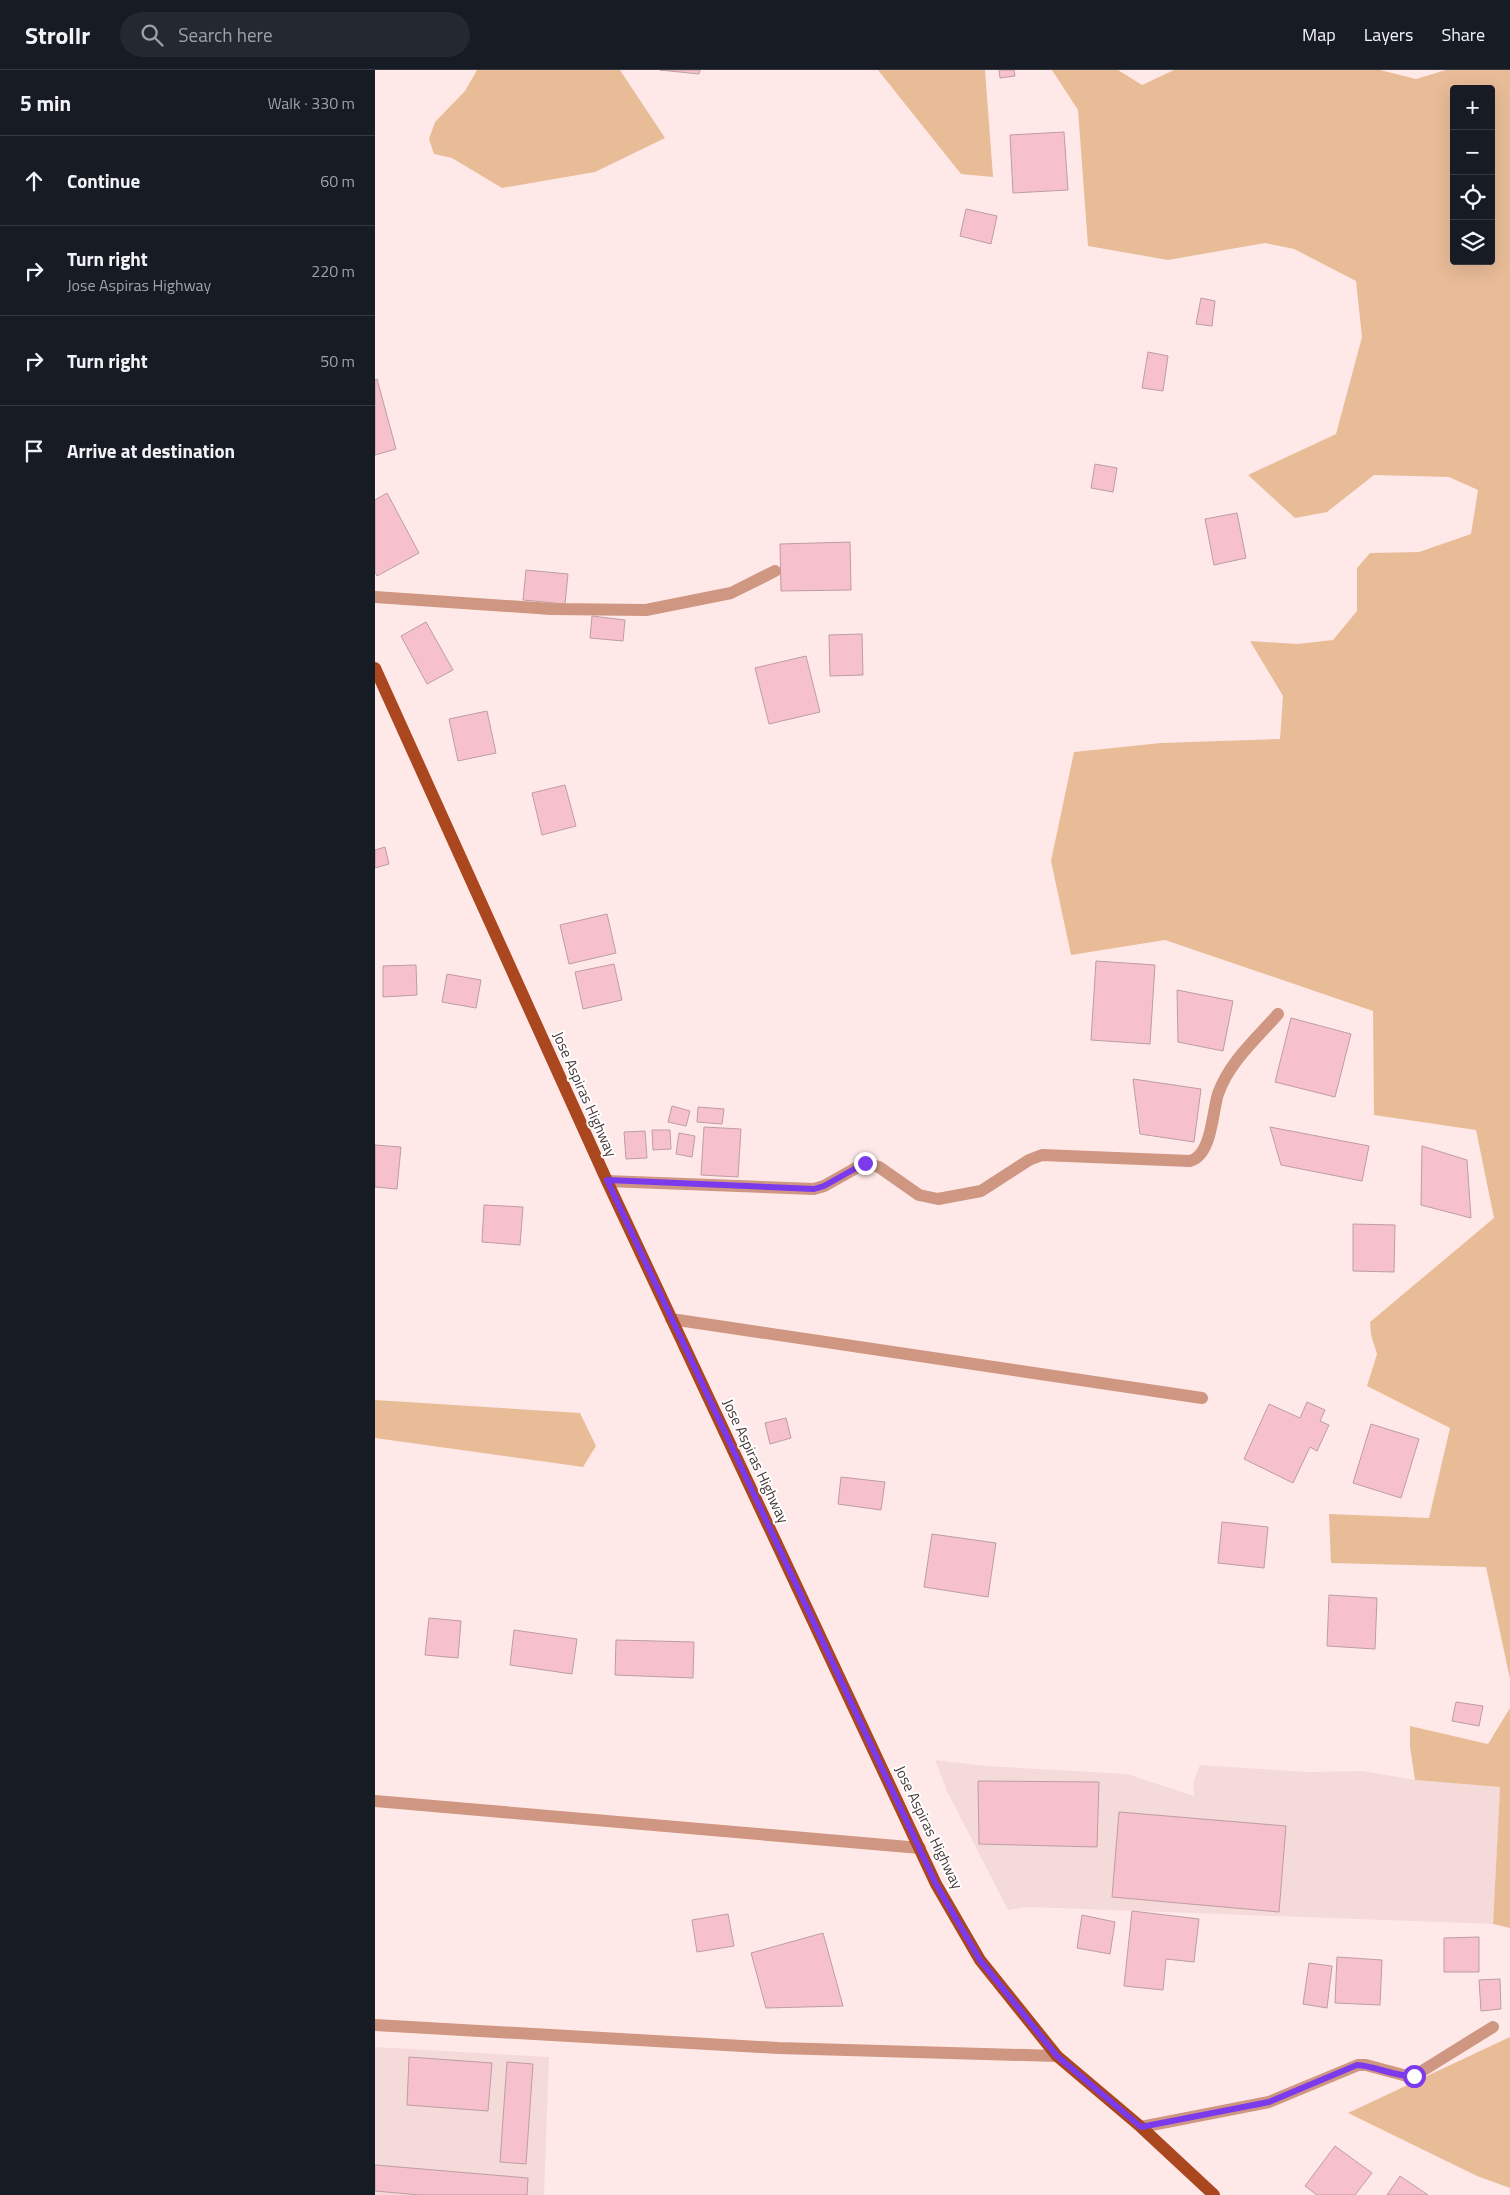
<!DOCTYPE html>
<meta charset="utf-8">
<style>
body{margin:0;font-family:"Titillium Web",sans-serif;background:#242831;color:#f1f3f6}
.controls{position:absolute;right:15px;top:15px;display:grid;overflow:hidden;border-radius:5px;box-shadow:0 5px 20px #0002}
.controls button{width:45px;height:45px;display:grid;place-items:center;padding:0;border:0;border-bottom:1px solid #363941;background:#171b24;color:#f1f3f6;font:25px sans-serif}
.stop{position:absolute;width:15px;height:15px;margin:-11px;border:4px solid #7c3aed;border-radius:50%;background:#fff}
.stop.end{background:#7c3aed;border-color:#fff;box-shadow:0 1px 5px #0008}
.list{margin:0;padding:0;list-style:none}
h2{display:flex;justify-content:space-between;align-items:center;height:65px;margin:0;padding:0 20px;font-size:21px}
h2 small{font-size:16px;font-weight:400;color:#9ea1a6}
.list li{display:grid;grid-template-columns:32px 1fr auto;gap:15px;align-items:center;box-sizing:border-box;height:90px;padding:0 20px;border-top:1px solid #363941}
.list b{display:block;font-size:19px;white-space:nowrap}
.list p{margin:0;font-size:16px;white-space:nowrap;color:#9ea1a6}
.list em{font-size:16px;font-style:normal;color:#9ea1a6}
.icon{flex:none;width:28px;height:28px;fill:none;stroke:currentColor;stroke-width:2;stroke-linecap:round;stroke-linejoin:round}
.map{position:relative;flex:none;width:1135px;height:2125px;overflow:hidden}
header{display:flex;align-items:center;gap:30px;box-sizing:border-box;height:70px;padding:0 25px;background:#171b24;border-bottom:1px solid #363941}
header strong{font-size:24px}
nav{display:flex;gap:28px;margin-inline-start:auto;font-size:18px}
.search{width:350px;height:45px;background:#242831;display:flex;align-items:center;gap:12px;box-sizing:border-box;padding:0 18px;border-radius:28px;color:#9ea1a6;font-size:19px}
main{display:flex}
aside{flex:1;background:#171b24}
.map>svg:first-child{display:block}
.built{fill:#f4dad8}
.green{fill:#e9bc98;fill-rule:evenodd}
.building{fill:#f6c1cc;stroke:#bd9da3}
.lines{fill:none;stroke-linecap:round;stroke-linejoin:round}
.minor{stroke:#cf9782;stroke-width:12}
.major{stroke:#aa471e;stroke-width:12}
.route{stroke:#7c3aed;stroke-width:6}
.labels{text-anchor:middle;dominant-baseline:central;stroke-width:4;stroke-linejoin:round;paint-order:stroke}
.street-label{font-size:15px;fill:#463837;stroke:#fff}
</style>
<header>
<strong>Strollr</strong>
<div class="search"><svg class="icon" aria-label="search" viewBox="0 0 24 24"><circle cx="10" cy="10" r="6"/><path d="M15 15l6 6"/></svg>Search here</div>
<nav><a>Map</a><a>Layers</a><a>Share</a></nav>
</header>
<main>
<aside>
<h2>5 min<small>Walk · 330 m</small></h2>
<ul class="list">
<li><svg class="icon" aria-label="ahead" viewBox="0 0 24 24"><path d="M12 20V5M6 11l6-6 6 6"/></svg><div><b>Continue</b></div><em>60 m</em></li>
<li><svg class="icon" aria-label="right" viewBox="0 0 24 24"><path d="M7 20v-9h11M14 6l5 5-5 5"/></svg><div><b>Turn right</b><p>Jose Aspiras Highway</p></div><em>220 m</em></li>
<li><svg class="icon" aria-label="right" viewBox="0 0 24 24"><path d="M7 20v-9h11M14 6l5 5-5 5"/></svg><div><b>Turn right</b></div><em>50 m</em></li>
<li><svg class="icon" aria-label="arrive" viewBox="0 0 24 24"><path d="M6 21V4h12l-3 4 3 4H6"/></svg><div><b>Arrive at destination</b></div></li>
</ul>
</aside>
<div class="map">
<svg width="1135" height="2125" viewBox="0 0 1135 2125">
<rect width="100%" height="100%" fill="#ffe9e8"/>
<!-- built -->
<g class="built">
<path d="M560,1690L611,1696L752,1704L819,1726L818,1713L825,1695L932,1702L988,1701L1040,1710L1125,1717L1118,1854L654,1837L633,1840L572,1721Z"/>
<path d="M0,1977L174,1987L169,2125H0Z"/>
</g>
<!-- green -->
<g class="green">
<path d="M102,0H245L290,68L220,102L127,118L77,88L59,84L54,69L60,52L90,21Z"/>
<path d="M503,0H610L618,107L586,104Z"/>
<path d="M677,0H743L767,15L799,0H1005L1041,9L1071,0H1135V1609L1111,1497L956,1493L954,1444L1054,1448L1075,1358L992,1316L1002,1284L996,1265L995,1252L1119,1148L1101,1060L999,1045L998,941L790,870L696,885L676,791L699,682L786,673L905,669L908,626L875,571L922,574L958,570L982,541V498L995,483L1044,482L1096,464L1103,420L1074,407L999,405L952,442L920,448L873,405L961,364L987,267L981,211L919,179L890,173L793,190L713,176L703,40ZM1079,19H1116V191H1079Z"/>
<path d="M0,1330L205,1343L221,1376L208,1397L0,1368Z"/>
<path d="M1135,1638V1858L1118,1854L1125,1717L1040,1710L1035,1677V1656L1113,1674Z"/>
<path d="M1135,1967V2118L1102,2106L973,2043Z"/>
</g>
<!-- building -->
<g class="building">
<path d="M285,0H325L324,4Z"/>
<path d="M624,0H639L640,6L625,8Z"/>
<path d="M689,62L693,120L638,123L635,65Z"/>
<path d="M591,139L622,146L616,174L585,166Z"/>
<path d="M826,228L840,231L837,256L821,254Z"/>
<path d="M773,282L793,286L788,321L767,318Z"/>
<path d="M2,309L21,379L0,385V310Z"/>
<path d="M720,394L742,398L738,422L716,418Z"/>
<path d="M12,423L44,483L2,506L0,502V430Z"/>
<path d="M862,443L871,488L839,495L830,449Z"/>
<path d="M475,472L476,520L406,521L405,474Z"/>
<path d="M151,500L193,504L190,534L148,530Z"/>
<path d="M217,546L250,550L248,571L215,568Z"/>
<path d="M51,552L78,600L52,614L26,566Z"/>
<path d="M487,564L488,605L455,606L454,565Z"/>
<path d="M431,586L445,642L394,654L380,598Z"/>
<path d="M112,641L121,683L83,691L74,649Z"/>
<path d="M190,715L201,756L167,765L157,723Z"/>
<path d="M10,777L14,794L0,798V780Z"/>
<path d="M232,844L241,883L194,894L185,855Z"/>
<path d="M721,891L780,895L775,974L716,970Z"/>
<path d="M239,894L247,930L208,939L200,902Z"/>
<path d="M41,895L42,925L8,927V896Z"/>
<path d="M72,904L106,910L101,938L67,932Z"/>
<path d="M802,920L858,931L848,981L803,972Z"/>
<path d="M916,948L976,964L960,1027L900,1012Z"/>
<path d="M758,1009L826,1019L819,1072L765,1064Z"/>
<path d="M297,1036L315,1041L311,1056L293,1052Z"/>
<path d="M323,1037L349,1039L347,1054L322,1052Z"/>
<path d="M329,1057L366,1059L363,1107L326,1105Z"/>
<path d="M895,1057L994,1076L987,1111L906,1095Z"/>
<path d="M277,1060H295L296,1079L278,1080Z"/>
<path d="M270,1061L272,1088L251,1089L249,1062Z"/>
<path d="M304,1063L320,1066L317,1087L301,1084Z"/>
<path d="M0,1075L26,1077L22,1119L0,1117Z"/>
<path d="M1047,1076L1092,1090L1096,1148L1046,1135Z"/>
<path d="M109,1135L148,1137L145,1175L107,1172Z"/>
<path d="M978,1154L1020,1155L1019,1202L978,1201Z"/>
<path d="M932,1332L950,1340L945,1351L954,1355L942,1381L935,1377L918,1413L869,1389L894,1334L925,1348Z"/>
<path d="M411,1348L416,1368L395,1374L390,1353Z"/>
<path d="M996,1354L1044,1369L1026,1428L978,1413Z"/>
<path d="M466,1407L510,1412L506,1440L463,1434Z"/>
<path d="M847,1452L893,1457L889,1498L843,1493Z"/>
<path d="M557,1464L621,1473L613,1527L549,1517Z"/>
<path d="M954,1525L1002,1528L1000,1579L952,1576Z"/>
<path d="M54,1548L86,1551L83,1588L50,1585Z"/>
<path d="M139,1560L202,1569L197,1604L135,1595Z"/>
<path d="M241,1570L319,1572L318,1608L240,1605Z"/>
<path d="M1081,1632L1108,1636L1104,1656L1077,1651Z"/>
<path d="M603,1711L724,1712L722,1777L604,1774Z"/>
<path d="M744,1742L911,1756L904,1842L737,1827Z"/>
<path d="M757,1841L824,1849L819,1892L791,1889L788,1920L749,1916Z"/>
<path d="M353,1844L359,1876L322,1882L317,1850Z"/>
<path d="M707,1845L740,1852L735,1884L702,1878Z"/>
<path d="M448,1863L468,1936L391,1938L376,1883Z"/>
<path d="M1104,1867V1902H1069V1868Z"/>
<path d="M962,1887L1007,1890L1005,1935L960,1933Z"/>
<path d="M934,1893L957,1896L952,1938L928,1934Z"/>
<path d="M1125,1909L1126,1939L1106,1941L1104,1910Z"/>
<path d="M34,1987L117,1993L113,2041L32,2035Z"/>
<path d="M132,1992L158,1994L151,2094L125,2092Z"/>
<path d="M960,2076L997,2103L980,2125H942L930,2116Z"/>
<path d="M0,2095L153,2108L152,2125H45L0,2121Z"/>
<path d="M1025,2106L1053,2125H1012Z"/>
</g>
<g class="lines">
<!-- minor -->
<g class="minor">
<path d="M0,527L176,539L271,540L356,523L400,501"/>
<path d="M232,1111L439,1119L449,1116L490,1093L504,1097L544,1125L563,1129L606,1121L654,1090L667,1085L815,1091C837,1085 837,1043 843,1024C854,992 882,968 903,944"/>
<path d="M296,1249L827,1328"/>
<path d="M0,1731L545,1778"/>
<path d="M0,1955L403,1978L682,1986"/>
<path d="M766,2057L894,2032L983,1995H991L1032,2006H1039L1118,1957"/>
</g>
<!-- major -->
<path class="major" d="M0,598L232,1111L561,1814L605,1890L682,1986L766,2057L839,2125"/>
</g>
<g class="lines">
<!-- route -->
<path class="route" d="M490,1093L449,1116L439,1119L232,1110L561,1814L605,1890L682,1986L766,2057L894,2032L982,1995C1001,1996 1020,2007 1039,2006"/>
</g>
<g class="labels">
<!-- street labels -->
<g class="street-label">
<text transform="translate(210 1024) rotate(66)">Jose Aspiras Highway</text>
<text transform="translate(381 1391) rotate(65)">Jose Aspiras Highway</text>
<text transform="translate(554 1757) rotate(64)">Jose Aspiras Highway</text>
</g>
</g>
</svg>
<div class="controls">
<button>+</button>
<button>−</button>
<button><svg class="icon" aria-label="locate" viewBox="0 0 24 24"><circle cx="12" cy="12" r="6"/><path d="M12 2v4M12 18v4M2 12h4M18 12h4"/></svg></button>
<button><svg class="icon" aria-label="layers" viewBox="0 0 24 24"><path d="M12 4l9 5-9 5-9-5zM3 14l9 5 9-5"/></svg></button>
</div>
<div class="stop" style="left:1039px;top:2006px"></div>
<div class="stop end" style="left:490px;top:1093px"></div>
</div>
</main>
